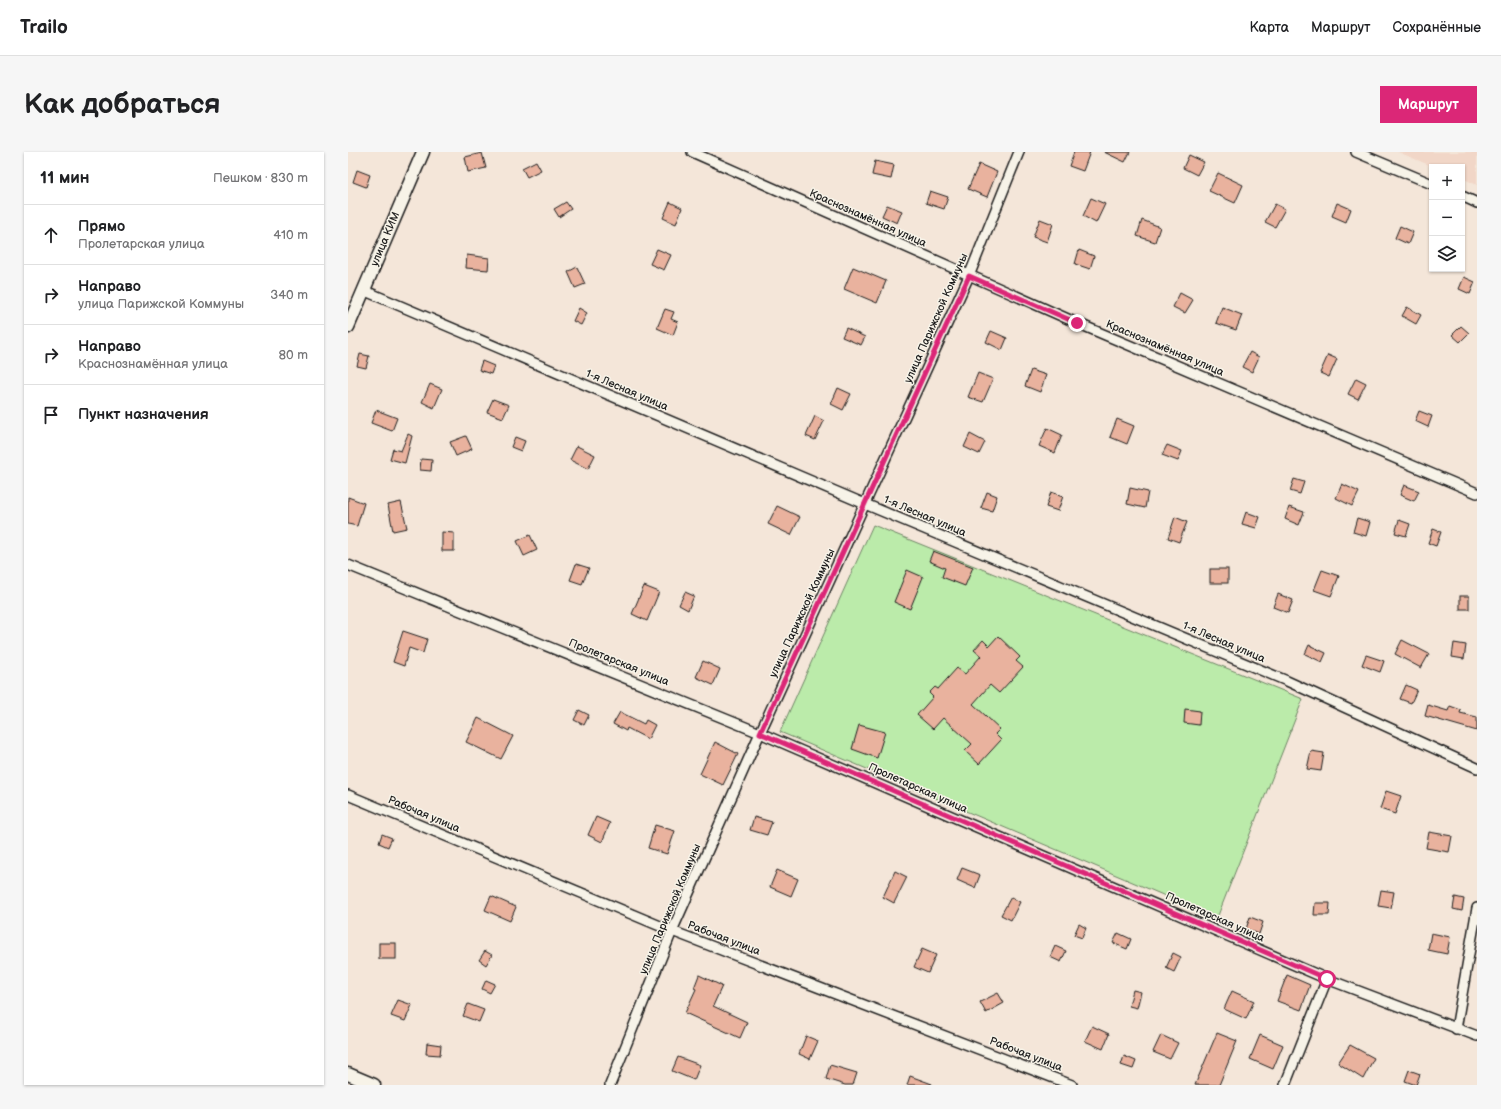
<!DOCTYPE html>
<html lang="ru">
<meta charset="utf-8">
<style>
body{margin:0;font-family:"Balsamiq Sans",sans-serif;background:#f6f6f6;color:#202124}
.controls{position:absolute;right:12px;top:12px;display:grid;overflow:hidden;border-radius:0px;box-shadow:0 1px 3px #0004}
.controls button{width:36px;height:36px;display:grid;place-items:center;padding:0;border:0;border-bottom:1px solid #e0e0e0;background:#fff;color:#202124;font:20px sans-serif}
.stop{position:absolute;width:12px;height:12px;margin:-9px;border:3px solid #db2777;border-radius:50%;background:#fff}
.stop.end{background:#db2777;border-color:#fff;box-shadow:0 1px 4px #0008}
.list{margin:0;padding:0;list-style:none}
h2{display:flex;justify-content:space-between;align-items:center;height:52px;margin:0;padding:0 16px;font-size:17px}
h2 small{font-size:13px;font-weight:400;color:#757577}
.list li{display:grid;grid-template-columns:26px 1fr auto;gap:12px;align-items:center;box-sizing:border-box;height:60px;padding:0 16px;border-top:1px solid #e0e0e0}
.list b{display:block;font-size:15px;white-space:nowrap}
.list p{margin:0;font-size:13px;white-space:nowrap;color:#757577}
.list em{font-size:13px;font-style:normal;color:#757577}
.icon{flex:none;width:22px;height:22px;fill:none;stroke:currentColor;stroke-width:2;stroke-linecap:round;stroke-linejoin:round}
.map{position:relative;flex:none;width:1129px;height:933px;overflow:hidden;border-radius:0px}
header{display:flex;align-items:center;gap:24px;box-sizing:border-box;height:56px;padding:0 20px;background:#fff;border-bottom:1px solid #e0e0e0}
header strong{font-size:19px}
nav{display:flex;gap:22px;margin-inline-start:auto;font-size:14px}
.intro{display:flex;align-items:center;justify-content:space-between;box-sizing:border-box;height:96px;padding:0 24px}
h1{margin:0;font-size:28px}
.button{padding:10px 18px;border-radius:0px;background:#db2777;color:#fff;font-size:14px;font-weight:700}
main{display:flex;gap:24px;padding:0 24px}
aside{flex:1;background:#fff;border-radius:0px;box-shadow:0 1px 3px #0004}
.map>svg:first-child{display:block}
.built{fill:#f1d6c7}
.green{fill:#bbebaa;stroke:#6c8463}
.building{fill:#e9b29e;stroke:#1c1c1c}
.lines{fill:none;stroke-linecap:round;stroke-linejoin:round}
.street-casing{stroke:#1c1c1c;stroke-width:12}
.secondary-casing{stroke:#1c1c1c;stroke-width:15}
.street{stroke:#f7f3e8;stroke-width:9}
.secondary{stroke:#f7f3e8;stroke-width:12}
.route{stroke:#db2777;stroke-width:5}
.labels{text-anchor:middle;dominant-baseline:central;stroke-width:3;stroke-linejoin:round;paint-order:stroke}
.street-label{font-size:11px;fill:#1c1c1c;stroke:#f7f3e8}
</style>
<header>
<strong>Trailo</strong>
<nav><a>Карта</a><a>Маршрут</a><a>Сохранённые</a></nav>
</header>
<div class="intro"><h1>Как добраться</h1><a class="button">Маршрут</a></div>
<main>
<aside>
<h2>11 мин<small>Пешком · 830 m</small></h2>
<ul class="list">
<li><svg class="icon" aria-label="ahead" viewBox="0 0 24 24"><path d="M12 20V5M6 11l6-6 6 6"/></svg><div><b>Прямо</b><p>Пролетарская улица</p></div><em>410 m</em></li>
<li><svg class="icon" aria-label="right" viewBox="0 0 24 24"><path d="M7 20v-9h11M14 6l5 5-5 5"/></svg><div><b>Направо</b><p>улица Парижской Коммуны</p></div><em>340 m</em></li>
<li><svg class="icon" aria-label="right" viewBox="0 0 24 24"><path d="M7 20v-9h11M14 6l5 5-5 5"/></svg><div><b>Направо</b><p>Краснознамённая улица</p></div><em>80 m</em></li>
<li><svg class="icon" aria-label="arrive" viewBox="0 0 24 24"><path d="M6 21V4h12l-3 4 3 4H6"/></svg><div><b>Пункт назначения</b></div></li>
</ul>
</aside>
<div class="map">
<svg width="1129" height="933" viewBox="0 0 1129 933">
<rect width="100%" height="100%" fill="#f4e6d9"/>
<filter id="ink" filterUnits="userSpaceOnUse"><feTurbulence type="fractalNoise" baseFrequency=".025" numOctaves="2"/><feDisplacementMap in="SourceGraphic" scale="8" xChannelSelector="R" yChannelSelector="G"/><feConvolveMatrix kernelMatrix="1 2 1 2 8 2 1 2 1" color-interpolation-filters="sRGB"/></filter>
<g filter="url(#ink)">
<!-- built -->
<path class="built" d="M1050,0H1129V33L1114,26V15H1086Z"/>
<!-- green -->
<path class="green" d="M525,373L955,547L869,766L432,580Z"/>
<!-- building -->
<g class="building">
<path d="M726,0H742L735,19L721,14Z"/>
<path d="M756,0H782L777,10Z"/>
<path d="M134,1L138,16L120,20L117,5Z"/>
<path d="M841,3L856,10L849,23L835,16Z"/>
<path d="M188,9L193,18L179,25L174,16Z"/>
<path d="M527,9L546,13L543,27L524,23Z"/>
<path d="M631,12L649,20L639,45L620,37Z"/>
<path d="M9,18L22,23L18,35L5,30Z"/>
<path d="M870,21L895,33L887,51L861,39Z"/>
<path d="M582,39L600,45L596,57L578,51Z"/>
<path d="M743,46L757,52L748,71L735,64Z"/>
<path d="M218,50L223,57L211,65L206,57Z"/>
<path d="M322,50L334,56L328,72L315,66Z"/>
<path d="M989,51L1003,57L998,70L984,64Z"/>
<path d="M927,52L937,57L927,75L917,70Z"/>
<path d="M539,53L554,59L549,71L534,64Z"/>
<path d="M692,67L705,72L699,90L685,85Z"/>
<path d="M794,68L812,75L807,90L789,84Z"/>
<path d="M1052,74L1065,80L1060,92L1047,86Z"/>
<path d="M309,97L323,103L316,118L302,112Z"/>
<path d="M731,98L746,104L742,117L727,112Z"/>
<path d="M119,103L141,106L140,118L118,116Z"/>
<path d="M229,115L237,132L227,136L220,120Z"/>
<path d="M505,115L538,129L529,151L496,137Z"/>
<path d="M1116,125L1127,130L1122,142L1111,137Z"/>
<path d="M832,141L845,148L837,161L825,155Z"/>
<path d="M874,155L894,163L888,178L868,171Z"/>
<path d="M1059,155L1073,163L1068,172L1054,164Z"/>
<path d="M231,156L239,161L233,173L225,169Z"/>
<path d="M317,157L326,160L323,167L330,170L325,183L309,176Z"/>
<path d="M1113,174L1121,181L1112,190L1104,183Z"/>
<path d="M498,176L517,185L513,193L494,185Z"/>
<path d="M643,179L659,186L654,198L638,190Z"/>
<path d="M902,200L911,205L904,220L894,215Z"/>
<path d="M12,202L21,204L18,216L9,214Z"/>
<path d="M980,203L989,207L981,225L972,221Z"/>
<path d="M134,209L146,214L143,222L131,218Z"/>
<path d="M683,218L698,223L692,240L677,234Z"/>
<path d="M630,221L645,227L635,250L620,245Z"/>
<path d="M1008,226L1018,231L1010,247L1000,242Z"/>
<path d="M82,232L94,237L86,256L74,250Z"/>
<path d="M490,236L503,242L495,258L483,252Z"/>
<path d="M145,247L161,253L155,266L139,260Z"/>
<path d="M28,258L49,266L44,279L23,271Z"/>
<path d="M1071,259L1084,264L1080,275L1067,269Z"/>
<path d="M467,264L476,269L467,288L458,284Z"/>
<path d="M769,267L786,274L779,292L762,285Z"/>
<path d="M699,276L714,283L707,301L691,294Z"/>
<path d="M60,282L64,284L57,311L42,307L45,297L53,299Z"/>
<path d="M622,282L637,290L631,302L616,295Z"/>
<path d="M118,284L124,297L108,304L102,290Z"/>
<path d="M167,285L177,289L173,299L163,295Z"/>
<path d="M819,293L834,299L830,309L814,303Z"/>
<path d="M229,294L247,303L240,317L222,308Z"/>
<path d="M73,307L84,308L83,319L72,318Z"/>
<path d="M946,327L956,330L952,342L942,339Z"/>
<path d="M994,332L1011,340L1004,354L988,346Z"/>
<path d="M1056,333L1071,339L1066,349L1052,343Z"/>
<path d="M782,336L800,340L797,356L779,352Z"/>
<path d="M639,340L649,344L644,359L633,356Z"/>
<path d="M703,340L715,344L710,359L698,355Z"/>
<path d="M0,345L16,351L9,374L0,372Z"/>
<path d="M53,350L59,376L45,379L40,353Z"/>
<path d="M429,354L452,365L443,383L420,372Z"/>
<path d="M941,355L956,360L951,373L937,367Z"/>
<path d="M898,360L912,365L908,376L894,372Z"/>
<path d="M827,365L839,370L831,390L820,386Z"/>
<path d="M1009,366L1022,370L1018,384L1005,380Z"/>
<path d="M1051,368L1062,372L1058,384L1047,381Z"/>
<path d="M1085,377L1093,380L1088,394L1080,391Z"/>
<path d="M94,380L106,381V399H94Z"/>
<path d="M182,383L189,398L176,404L169,389Z"/>
<path d="M585,399L625,415L617,434L594,425L597,416L581,409Z"/>
<path d="M228,412L241,416L234,432L222,428Z"/>
<rect x="862" y="417" width="18" height="14"/>
<path d="M559,418L575,425L562,457L546,450Z"/>
<path d="M974,418L991,424L983,444L966,438Z"/>
<path d="M296,434L311,440L299,469L284,462Z"/>
<path d="M337,440L346,444L340,458L331,453Z"/>
<path d="M930,442L945,448L940,461L925,455Z"/>
<rect x="1112" y="444" width="9" height="13"/>
<path d="M55,479L79,487L75,501L61,496L56,514L45,510Z"/>
<path d="M650,484L672,505L668,509L675,515L651,541L642,533L625,552L652,577L647,582L653,588L631,612L617,599L624,592L595,566L585,577L569,563L585,545L581,541L587,535L590,537L609,516L617,522L633,504L626,498L635,488L641,494Z"/>
<path d="M1054,488L1081,502L1073,516L1047,502Z"/>
<path d="M1106,491L1118,493L1116,507L1104,505Z"/>
<path d="M961,493L978,501L974,510L957,502Z"/>
<path d="M1018,503L1036,509L1032,520L1014,513Z"/>
<path d="M355,509L372,517L365,533L348,525Z"/>
<path d="M1058,533L1069,538L1063,551L1052,547Z"/>
<path d="M1080,553L1100,559L1102,554L1113,558L1112,561L1129,565V579L1077,564Z"/>
<path d="M837,557L852,559L851,573L836,571Z"/>
<path d="M231,558L241,563L236,573L226,568Z"/>
<path d="M272,560L296,572L298,568L307,573L300,587L279,576L278,579L265,572Z"/>
<path d="M130,566L165,584L153,607L118,590Z"/>
<path d="M511,573L537,580L529,606L504,597Z"/>
<path d="M367,590L390,602L375,633L352,622Z"/>
<path d="M963,599L976,601L973,619L959,617Z"/>
<path d="M1038,639L1053,644L1047,662L1032,657Z"/>
<path d="M248,665L262,671L254,690L240,683Z"/>
<path d="M406,665L424,670L419,683L402,678Z"/>
<path d="M307,673L327,679L319,702L300,696Z"/>
<path d="M1081,680L1104,684L1101,700L1078,696Z"/>
<path d="M34,682L44,686L40,695L31,691Z"/>
<path d="M614,716L632,723L627,736L609,728Z"/>
<path d="M429,718L450,727L443,744L422,735Z"/>
<path d="M547,719L559,725L546,751L535,745Z"/>
<path d="M1033,738L1046,740L1043,756L1030,754Z"/>
<path d="M143,744L168,755L162,769L137,758Z"/>
<path d="M663,745L672,750L663,768L653,763Z"/>
<path d="M1107,745L1116,747L1114,759L1105,757Z"/>
<path d="M967,751H982L981,763H966Z"/>
<path d="M902,765L915,770L911,782L898,777Z"/>
<path d="M731,772L738,776L734,786L726,783Z"/>
<path d="M770,781L783,787L779,797L765,791Z"/>
<path d="M1083,781L1102,785L1099,802L1080,798Z"/>
<rect x="31" y="791" width="17" height="16"/>
<path d="M707,794L718,799L713,810L702,805Z"/>
<path d="M574,797L588,803L580,821L566,815Z"/>
<path d="M137,799L144,803L138,813L131,808Z"/>
<path d="M825,801L833,805L826,820L818,816Z"/>
<path d="M351,823L374,834L365,854L399,870L392,886L337,861L348,837L346,836Z"/>
<path d="M939,823L962,833L953,858L929,849Z"/>
<path d="M138,828L147,832L142,841L134,837Z"/>
<path d="M785,838L793,840L789,856L781,854Z"/>
<path d="M884,839L906,849L898,867L876,857Z"/>
<path d="M650,841L656,851L638,861L632,850Z"/>
<path d="M50,848L64,853L57,869L43,864Z"/>
<path d="M120,852L136,858L131,870L115,864Z"/>
<path d="M744,874L761,882L755,897L737,889Z"/>
<path d="M869,881L889,889L871,933H847Z"/>
<path d="M813,883L830,891L822,907L805,900Z"/>
<path d="M912,883L935,893L925,917L902,907Z"/>
<path d="M458,884L470,889L462,907L451,902Z"/>
<path d="M79,891L93,893L92,903L78,902Z"/>
<path d="M1002,893L1026,906L1015,927L990,911Z"/>
<path d="M776,904L788,909L785,917L773,913Z"/>
<path d="M330,905L352,913L346,928L324,919Z"/>
<path d="M482,913L509,921L505,933H497L478,927Z"/>
<path d="M1061,918L1072,922L1068,933L1057,929Z"/>
<path d="M562,924L584,932V933H559Z"/>
</g>
<g class="lines">
<defs>
<g id="street">
<path d="M344,0L729,171L1129,341"/>
<path d="M1008,0L1084,32"/>
<path d="M1114,44L1129,51"/>
<path d="M15,138L517,352L939,529L1129,616"/>
<path d="M0,413L412,581L979,827L1129,884"/>
<path d="M0,643L324,779L724,933"/>
<path d="M1108,877L1129,756"/>
<path d="M262,933L324,779L412,581L621,124L671,0"/>
<path d="M937,933L979,827"/>
</g>
<g id="secondary">
<path d="M0,175L75,0"/>
<path d="M0,922L26,933"/>
</g>
</defs>
<!-- street casing -->
<use href="#street" class="street-casing"/>
<!-- secondary casing -->
<use href="#secondary" class="secondary-casing"/>
<!-- street -->
<use href="#street" class="street"/>
<!-- secondary -->
<use href="#secondary" class="secondary"/>
</g>
</g>
<g class="lines" filter="url(#ink)">
<!-- route -->
<path class="route" d="M729,171L621,124L412,581L979,827"/>
</g>
<g class="labels">
<!-- street labels -->
<g class="street-label">
<text transform="translate(520 66) rotate(24)">Краснознамённая улица</text>
<text transform="translate(37 87) rotate(-67)">улица КИМ</text>
<text transform="translate(588 166) rotate(-66)">улица Парижской Коммуны</text>
<text transform="translate(817 196) rotate(23)">Краснознамённая улица</text>
<text transform="translate(279 238) rotate(23)">1-я Лесная улица</text>
<text transform="translate(577 364) rotate(23)">1-я Лесная улица</text>
<text transform="translate(454 461) rotate(-65)">улица Парижской Коммуны</text>
<text transform="translate(876 490) rotate(23)">1-я Лесная улица</text>
<text transform="translate(271 510) rotate(22)">Пролетарская улица</text>
<text transform="translate(570 636) rotate(24)">Пролетарская улица</text>
<text transform="translate(76 662) rotate(23)">Рабочая улица</text>
<text transform="translate(322 757) rotate(-67)">улица Парижской Коммуны</text>
<text transform="translate(867 765) rotate(24)">Пролетарская улица</text>
<text transform="translate(376 786) rotate(21)">Рабочая улица</text>
<text transform="translate(678 902) rotate(21)">Рабочая улица</text>
</g>
</g>
</svg>
<div class="controls">
<button>+</button>
<button>−</button>
<button><svg class="icon" aria-label="layers" viewBox="0 0 24 24"><path d="M12 4l9 5-9 5-9-5zM3 14l9 5 9-5"/></svg></button>
</div>
<div class="stop" style="left:979px;top:827px"></div>
<div class="stop end" style="left:729px;top:171px"></div>
</div>
</main>
